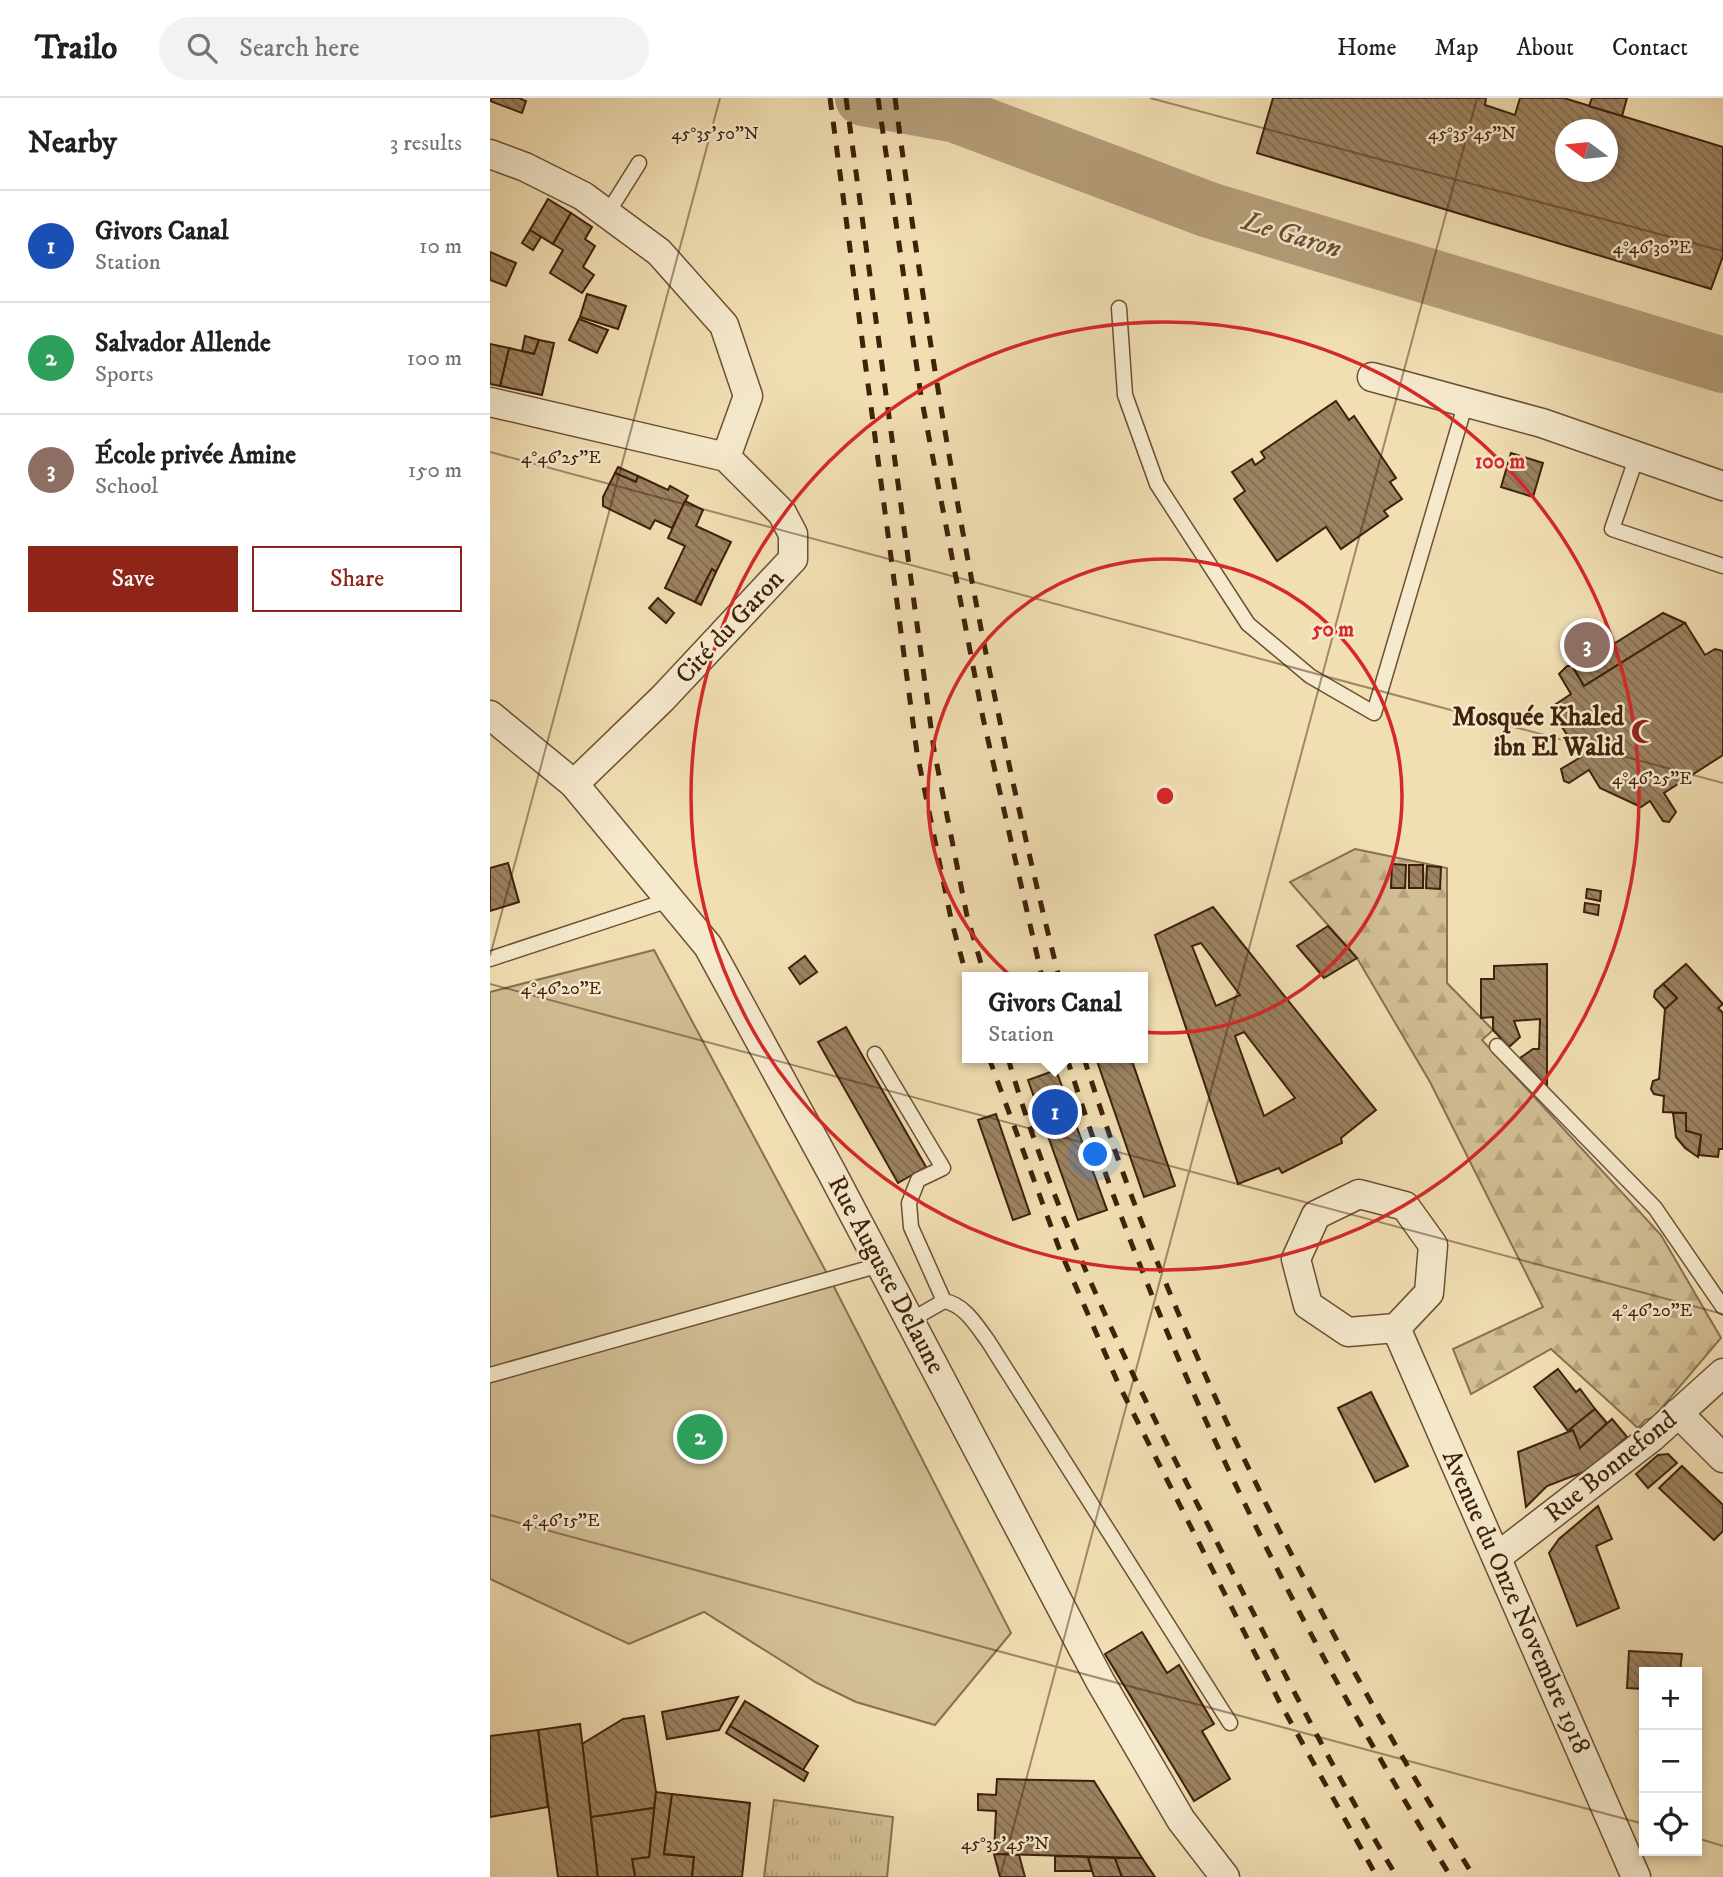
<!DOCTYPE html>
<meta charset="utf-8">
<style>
body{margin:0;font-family:"IM FELL DW Pica",serif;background:#f2f2f2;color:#202124}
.controls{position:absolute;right:21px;bottom:21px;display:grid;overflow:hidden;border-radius:0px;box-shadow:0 4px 10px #0003}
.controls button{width:63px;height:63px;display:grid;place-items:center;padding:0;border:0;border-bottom:2px solid #e0e0e0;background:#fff;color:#202124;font:35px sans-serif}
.compass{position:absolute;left:1065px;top:21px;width:63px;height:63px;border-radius:50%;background:#fff;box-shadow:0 4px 10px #0003;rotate:285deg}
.you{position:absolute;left:606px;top:1057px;width:24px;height:24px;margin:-18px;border:5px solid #fff;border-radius:50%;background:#1a73e8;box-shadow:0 0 0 10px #1a73e833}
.badge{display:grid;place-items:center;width:46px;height:46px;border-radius:50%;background:#8f2418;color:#fff;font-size:23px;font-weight:700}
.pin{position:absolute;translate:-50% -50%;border:4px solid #fff;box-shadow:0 2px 7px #0006}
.popup{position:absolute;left:472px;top:874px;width:186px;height:91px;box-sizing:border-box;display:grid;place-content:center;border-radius:0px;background:#fff;filter:drop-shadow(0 2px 5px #0005);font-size:23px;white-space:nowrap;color:#757577}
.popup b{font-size:26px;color:#202124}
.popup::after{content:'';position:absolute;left:50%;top:100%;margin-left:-14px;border:14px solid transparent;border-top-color:#fff}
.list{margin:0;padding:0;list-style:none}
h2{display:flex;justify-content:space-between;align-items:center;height:91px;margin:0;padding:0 28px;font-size:30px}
h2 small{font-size:23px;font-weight:400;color:#757577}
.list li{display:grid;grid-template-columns:46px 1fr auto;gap:21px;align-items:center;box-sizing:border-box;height:112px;padding:0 28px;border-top:2px solid #e0e0e0}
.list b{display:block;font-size:26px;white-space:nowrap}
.list p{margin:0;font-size:23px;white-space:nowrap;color:#757577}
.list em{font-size:23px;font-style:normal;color:#757577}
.actions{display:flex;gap:14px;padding:21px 28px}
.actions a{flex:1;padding:16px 0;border:2px solid #8f2418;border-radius:0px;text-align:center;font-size:24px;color:#8f2418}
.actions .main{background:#8f2418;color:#fff}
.icon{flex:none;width:38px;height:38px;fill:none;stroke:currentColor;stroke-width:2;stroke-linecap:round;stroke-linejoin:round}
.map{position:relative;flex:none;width:1233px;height:1779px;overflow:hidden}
header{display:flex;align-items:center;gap:42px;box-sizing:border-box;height:98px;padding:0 35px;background:#fff;border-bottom:2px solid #e0e0e0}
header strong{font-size:33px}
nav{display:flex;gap:38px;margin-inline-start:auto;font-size:24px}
.search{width:490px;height:63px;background:#f2f2f2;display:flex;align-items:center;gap:18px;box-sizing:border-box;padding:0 24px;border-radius:38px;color:#757577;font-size:26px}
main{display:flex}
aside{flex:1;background:#fff}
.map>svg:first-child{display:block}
.grass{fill:url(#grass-tufts);stroke:#897050;stroke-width:2}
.forest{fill:url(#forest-firs);stroke:#897050;stroke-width:2}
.garden{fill:#d3bf96;stroke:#897050;stroke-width:2}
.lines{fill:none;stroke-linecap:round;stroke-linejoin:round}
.river{stroke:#b49e7a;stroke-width:56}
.building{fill:url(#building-back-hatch);stroke:#3f200a;stroke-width:2;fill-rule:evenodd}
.lane-casing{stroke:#6c5034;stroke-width:17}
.street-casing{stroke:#6c5034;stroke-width:31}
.lane{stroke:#f6eace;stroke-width:14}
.street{stroke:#f6eace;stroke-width:28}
.rail{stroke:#3f200a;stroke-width:5;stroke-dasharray:12 12;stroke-linecap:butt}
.ticks{fill:none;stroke:#3f200a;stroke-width:2;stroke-opacity:0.45}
.ring{fill:none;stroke:#d62828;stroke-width:3.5}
.labels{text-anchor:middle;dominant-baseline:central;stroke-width:5;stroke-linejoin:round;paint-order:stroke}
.street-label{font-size:26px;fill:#3f200a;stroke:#f6eace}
.poi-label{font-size:26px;font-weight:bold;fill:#3f200a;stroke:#f6eace;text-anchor:end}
.water-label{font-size:28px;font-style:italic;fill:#684c31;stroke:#f6eace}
.ticks-label{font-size:18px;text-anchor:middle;fill:#3f200a;stroke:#f6eace;stroke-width:5;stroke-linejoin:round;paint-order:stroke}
.centre{fill:#d62828;stroke:#f6eace;stroke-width:3.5}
.ring-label{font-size:21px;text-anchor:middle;font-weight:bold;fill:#d62828;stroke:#f6eace;stroke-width:5;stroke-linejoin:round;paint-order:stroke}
</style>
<header>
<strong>Trailo</strong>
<div class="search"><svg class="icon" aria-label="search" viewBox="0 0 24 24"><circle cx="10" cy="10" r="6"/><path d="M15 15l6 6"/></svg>Search here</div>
<nav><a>Home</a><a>Map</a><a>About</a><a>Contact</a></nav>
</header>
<main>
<aside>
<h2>Nearby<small>3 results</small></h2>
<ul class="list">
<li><span class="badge" style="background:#1a4fb4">1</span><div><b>Givors Canal</b><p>Station</p></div><em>10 m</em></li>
<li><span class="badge" style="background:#2e9e5b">2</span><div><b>Salvador Allende</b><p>Sports</p></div><em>100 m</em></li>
<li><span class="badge" style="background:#8d6e63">3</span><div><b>École privée Amine</b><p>School</p></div><em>150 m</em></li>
</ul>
<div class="actions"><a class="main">Save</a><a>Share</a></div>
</aside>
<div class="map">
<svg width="1233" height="1779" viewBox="0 0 1233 1779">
<defs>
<pattern id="grass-tufts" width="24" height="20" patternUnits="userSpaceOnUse" patternTransform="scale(1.75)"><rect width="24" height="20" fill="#d3bf96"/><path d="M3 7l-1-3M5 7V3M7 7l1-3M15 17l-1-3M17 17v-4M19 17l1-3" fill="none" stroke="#b6a480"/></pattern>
<pattern id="forest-firs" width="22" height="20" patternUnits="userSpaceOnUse" patternTransform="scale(1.75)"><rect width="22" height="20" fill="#d3bf96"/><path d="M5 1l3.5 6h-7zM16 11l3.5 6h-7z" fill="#b6a480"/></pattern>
<pattern id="building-back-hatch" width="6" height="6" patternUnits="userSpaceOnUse" patternTransform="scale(1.75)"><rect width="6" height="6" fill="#9c8362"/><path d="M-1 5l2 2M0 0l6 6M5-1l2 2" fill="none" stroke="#816b4f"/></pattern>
</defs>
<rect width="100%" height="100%" fill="#f1dfb3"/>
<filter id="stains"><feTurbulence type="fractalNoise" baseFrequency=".00286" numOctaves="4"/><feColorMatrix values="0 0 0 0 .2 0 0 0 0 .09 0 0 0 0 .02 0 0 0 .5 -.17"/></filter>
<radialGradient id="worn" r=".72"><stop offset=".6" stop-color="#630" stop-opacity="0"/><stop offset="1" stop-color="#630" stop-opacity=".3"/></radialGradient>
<!-- grass -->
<path class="grass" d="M284,1702L403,1719L397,1779H274Z"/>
<!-- forest -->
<path class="forest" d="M865,751L957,770V885L1003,932L992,942L1171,1137L1231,1240L1164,1319L1155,1322L1148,1330L1061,1251L981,1296L963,1251L1053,1209L940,984L867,860L800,784Z"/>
<!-- garden -->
<path class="garden" d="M164,852L340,1181L521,1535L445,1627L366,1604L327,1585L214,1514L139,1546L0,1481V894Z"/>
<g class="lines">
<!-- river -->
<path class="river" d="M373,0L466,17L719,112L1233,267"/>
</g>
<!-- building -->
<g class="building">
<path d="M2,0H29L36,3L32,15L0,3Z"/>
<path d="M783,0H996L995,7L1025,17L1030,0H1074L1233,49V158L1221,191L767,55ZM1076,32H1118V74H1076Z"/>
<path d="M1102,0H1137L1132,18L1099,8Z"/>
<path d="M58,101L81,115L63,146L40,132Z"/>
<path d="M81,115L102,129L95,141L105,148L93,169L104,177L92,195L60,175L73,152L63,146Z"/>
<path d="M40,132L51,139L43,152L32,145Z"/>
<path d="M0,154L26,165L16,188L0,182Z"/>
<path d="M97,196L136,208L128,231L90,219Z"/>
<path d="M89,221L118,232L107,255L79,242Z"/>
<path d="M35,238L49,242L44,256L32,253Z"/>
<path d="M49,242L64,245L52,297L10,288L19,250L44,256Z"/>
<path d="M0,246L19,250L10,288L0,286Z"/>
<path d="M846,303L859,322L864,318L906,380L900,384L912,401L894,413L898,418L851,451L836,429L787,463L744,401L755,393L742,374L762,361L765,367L775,360L771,354Z"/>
<path d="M1021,355L1053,365L1043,399L1011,389Z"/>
<path d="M128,369L148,378L146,384L125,375Z"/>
<path d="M125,375L146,384L148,378L178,392L180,388L198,398L182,430L165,422L160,431L113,408V399Z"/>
<path d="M195,403L213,412L206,428L241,444L226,474L222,471L205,504L175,490L195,448L178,440Z"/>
<path d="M222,471L226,474L211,507L205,504Z"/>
<path d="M168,500L184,515L176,525L159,510Z"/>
<path d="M1173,515L1195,525L1094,588L1084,571Z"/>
<path d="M1195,525L1215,557L1225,551L1233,553V657L1174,695L1186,714L1179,724L1173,723L1160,703L1151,709L1110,690L1099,672L1079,685L1074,683L1071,671L1091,659L1060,610L1081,596L1069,576L1077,568H1082L1094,588Z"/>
<path d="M18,765L29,804L0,813V770Z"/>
<path d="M902,766L916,767L915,790H901Z"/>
<rect x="919" y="767" width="14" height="23"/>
<path d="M937,768L951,769L950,791L936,790Z"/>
<path d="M1097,791L1111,793L1110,803L1096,800Z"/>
<path d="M1095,805L1109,807L1108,817L1094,814Z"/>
<path d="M723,809L886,1012L851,1040L852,1045L792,1075L789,1070L748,1086L665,837ZM711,845L750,897L726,908L702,848ZM754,934L805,1000L774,1018L745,938Z"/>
<path d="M838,828L867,860L834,880L807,848Z"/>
<path d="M315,858L327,874L310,886L299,870Z"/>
<path d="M1057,866V988L1030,960L1043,951H1049L1050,921L1024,923L1030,939L1019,949L1003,932V919L991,920V881H1004V868Z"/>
<path d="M1196,866L1233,906L1228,910L1233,915V1051H1229L1228,1059L1209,1057L1211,1037L1196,1033V1015L1173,1014L1174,998L1164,996L1161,991L1163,983L1169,981L1175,911L1187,900L1173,886Z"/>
<path d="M1173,886L1187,900L1175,911L1164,899L1165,893Z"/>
<path d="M356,929L436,1069L408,1085L328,944Z"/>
<path d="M606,960H641L685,1088L654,1099Z"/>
<path d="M566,972L617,1112L588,1122L538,982Z"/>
<path d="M1183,1015H1196V1033L1211,1037L1208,1059L1195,1050L1186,1039Z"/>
<path d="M506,1016L540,1116L523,1122L488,1022Z"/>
<path d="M1068,1271L1086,1294L1090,1291L1105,1311L1078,1333L1044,1289Z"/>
<path d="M881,1294L918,1368L885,1384L848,1310Z"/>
<path d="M1105,1311L1117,1325L1090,1350L1080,1331Z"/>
<path d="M1122,1321L1137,1339L1099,1372L1057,1388L1036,1409L1028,1354L1083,1332L1090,1350Z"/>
<path d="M1178,1356L1187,1365L1158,1390L1146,1376L1168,1357Z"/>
<path d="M1192,1368L1233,1407V1433L1224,1442L1169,1390Z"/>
<path d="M1108,1408L1122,1441L1106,1448L1129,1510L1087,1528L1059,1455L1069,1441Z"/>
<path d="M652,1534L677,1575L689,1567L724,1626L712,1633L740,1681L704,1703L615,1556Z"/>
<path d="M1139,1553L1192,1556L1190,1574H1154V1591L1137,1590Z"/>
<path d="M248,1599L229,1632L177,1641L172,1614Z"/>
<path d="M255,1603L328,1648L313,1672L240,1628Z"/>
<path d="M154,1618L166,1694L164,1710L101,1719L92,1646L133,1621Z"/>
<path d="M90,1626L108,1779H68L48,1632Z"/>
<path d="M240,1628L318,1675L314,1683L236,1635Z"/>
<path d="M48,1632L58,1709L0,1719V1638Z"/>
<path d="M507,1681L604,1683L652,1760L504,1756L506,1713L488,1712V1696L506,1697Z"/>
<path d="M166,1694L182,1696L174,1756L204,1759L202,1779H145L142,1761L159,1759Z"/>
<path d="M182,1696L260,1705L252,1779H202L204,1759L174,1756Z"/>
<path d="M164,1710L159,1759L142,1761L145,1779H108L101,1719Z"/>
<path d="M504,1756L529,1757L535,1779H510Z"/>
<path d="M565,1758L598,1759L602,1773H565Z"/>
<path d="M598,1759L625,1760L632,1779H604Z"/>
<path d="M625,1760H652L665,1779H632Z"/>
</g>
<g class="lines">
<defs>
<g id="lane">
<path d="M117,116L149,65"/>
<path d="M629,210L635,297L667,386L758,526L820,578L884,615L976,304"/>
<path d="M1147,358L1122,431L1233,468"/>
<path d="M0,861L179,802"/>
<path d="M1007,948L1165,1110L1233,1209"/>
<path d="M385,956L453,1070L428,1082L419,1105L421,1129L454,1203"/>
<path d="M421,1222L454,1203C475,1207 486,1227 498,1243L740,1625"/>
<path d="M0,1277L390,1167"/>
</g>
<g id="street">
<path d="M0,56L35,69L93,98L169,154L234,227L258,298L236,359L0,304"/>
<path d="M882,279L1052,325L1233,388"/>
<path d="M0,617L84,686L218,848L342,1075L610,1583L691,1722L735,1779"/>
<path d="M84,686L173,600L303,461V436L292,415L236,359"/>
<path d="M869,1096L915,1108L943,1147L939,1195L906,1230L858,1234L818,1207L806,1161L826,1117Z"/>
<path d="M906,1230L1146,1779"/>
<path d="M1188,1315L1233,1360"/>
<path d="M1007,1459L1161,1340L1233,1275"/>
</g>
</defs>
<!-- lane casing -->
<use href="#lane" class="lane-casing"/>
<!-- street casing -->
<use href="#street" class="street-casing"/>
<!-- lane -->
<use href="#lane" class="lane"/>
<!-- street -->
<use href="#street" class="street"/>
<!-- rail -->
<g class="rail">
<path d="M340,0L427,655L461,821L477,880"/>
<path d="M356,0L444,652L477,818L495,879"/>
<path d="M388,0L431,298L493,620L552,879"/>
<path d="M405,0C444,295 496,591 569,879"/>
<path d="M499,960L569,1150L628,1285L789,1603L887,1779"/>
<path d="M518,960C568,1132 652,1299 734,1458C790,1566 844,1675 907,1779"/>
<path d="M577,960C666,1247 803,1524 961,1779"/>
<path d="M594,960C685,1249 826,1521 984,1779"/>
</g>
</g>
<!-- ticks -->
<path class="ticks" d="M660,0L1233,153M0,354L1233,685M0,858L230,0M0,886L1233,1216M0,1417L1154,1726M1207,1740L1233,1748M510,1779L987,0"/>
<!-- distance rings -->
<g class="ring">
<circle cx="675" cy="698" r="237"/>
<circle cx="675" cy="698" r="474"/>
</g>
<!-- icons -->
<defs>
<symbol id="mosque-bare" viewBox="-9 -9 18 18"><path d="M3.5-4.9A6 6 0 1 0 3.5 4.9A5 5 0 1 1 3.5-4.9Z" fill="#8f2418" stroke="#f6eace" stroke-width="2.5" paint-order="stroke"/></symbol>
</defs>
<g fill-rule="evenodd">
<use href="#mosque-bare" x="1136" y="616" width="35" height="35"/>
</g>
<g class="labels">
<!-- street labels -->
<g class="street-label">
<text transform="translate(240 529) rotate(-47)">Cité du Garon</text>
<text transform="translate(396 1177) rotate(62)">Rue Auguste Delaune</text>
<text transform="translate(1121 1369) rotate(-39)">Rue Bonnefond</text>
<text transform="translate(1026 1504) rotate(66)">Avenue du Onze Novembre 1918</text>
</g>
<!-- poi labels -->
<g class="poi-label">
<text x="1134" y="619">Mosquée Khaled<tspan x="1134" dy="30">ibn El Walid</tspan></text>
</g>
<!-- water labels -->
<g class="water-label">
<text transform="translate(802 137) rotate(17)">Le Garon</text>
</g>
</g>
<g class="ticks-label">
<text x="225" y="41">45°35'50"N</text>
<text x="982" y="41">45°35'45"N</text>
<text x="1162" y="155">4°46'30"E</text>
<text x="71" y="365">4°46'25"E</text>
<text x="1162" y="686">4°46'25"E</text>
<text x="71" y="896">4°46'20"E</text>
<text x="1162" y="1218">4°46'20"E</text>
<text x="71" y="1428">4°46'15"E</text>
<text x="515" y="1751">45°35'45"N</text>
</g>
<circle cx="675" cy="698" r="10" class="centre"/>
<g class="ring-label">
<text x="1010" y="370">100 m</text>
<text x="843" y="538">50 m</text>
</g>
<rect width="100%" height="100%" filter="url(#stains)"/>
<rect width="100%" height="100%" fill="url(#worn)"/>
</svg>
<div class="controls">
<button>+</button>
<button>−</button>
<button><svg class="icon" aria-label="locate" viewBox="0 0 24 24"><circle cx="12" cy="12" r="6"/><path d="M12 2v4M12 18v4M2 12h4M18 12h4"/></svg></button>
</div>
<svg class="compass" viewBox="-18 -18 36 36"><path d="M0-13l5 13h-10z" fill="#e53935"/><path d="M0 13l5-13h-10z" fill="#757577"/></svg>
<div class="you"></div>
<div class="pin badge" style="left:565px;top:1014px;background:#1a4fb4">1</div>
<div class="popup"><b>Givors Canal</b>Station</div>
<div class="pin badge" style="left:210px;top:1339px;background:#2e9e5b">2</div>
<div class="pin badge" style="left:1097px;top:547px;background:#8d6e63">3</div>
</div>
</main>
